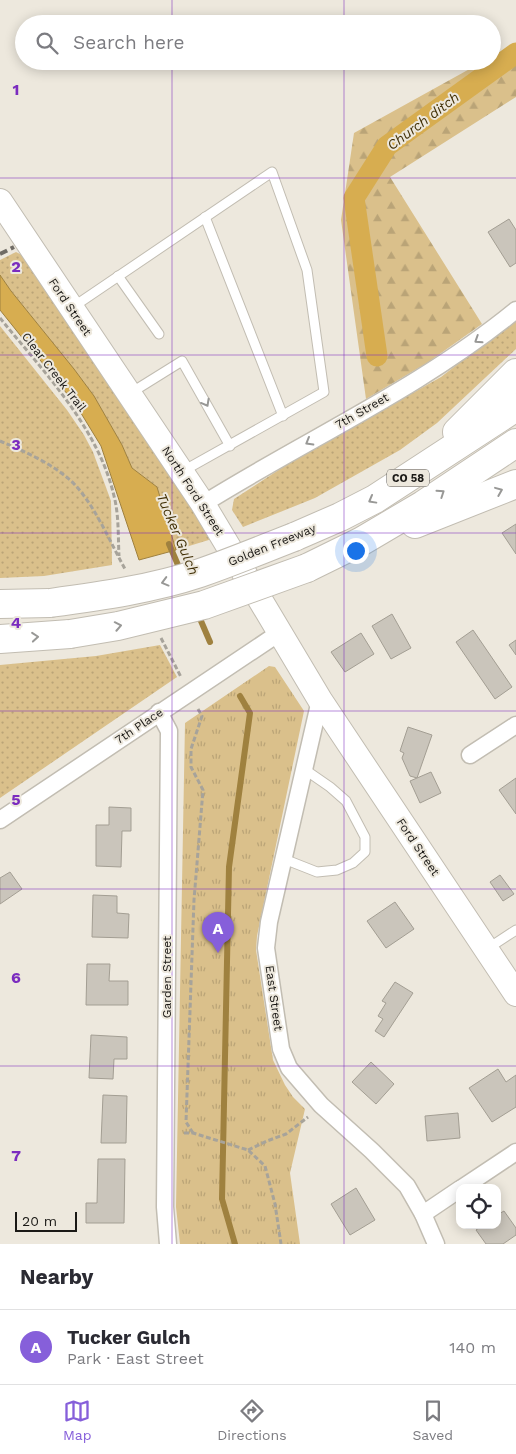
<!DOCTYPE html>
<meta charset="utf-8">
<style>
body{margin:0;font-family:"Work Sans",sans-serif;background:#f2f2f3;color:#2b2b33}
.controls{position:absolute;right:15px;bottom:15px;display:grid;overflow:hidden;border-radius:10px;box-shadow:0 2px 12px #0003}
.controls button{width:45px;height:45px;display:grid;place-items:center;padding:0;border:0;border-bottom:1px solid #e1e1e2;background:#fff;color:#2b2b33;font:25px sans-serif}
.scale{position:absolute;left:15px;bottom:12px;width:62px;box-sizing:border-box;padding-left:5px;border:2px solid #1b1916;border-top:0;font-size:14px;line-height:18px;white-space:nowrap;color:#1b1916;-webkit-text-stroke:4px #ede8dd;paint-order:stroke}
.you{position:absolute;left:355px;top:550px;width:18px;height:18px;margin:-12px;border:4px solid #fff;border-radius:50%;background:#1a73e8;box-shadow:0 0 0 8px #1a73e833}
.badge{display:grid;place-items:center;width:32px;height:32px;border-radius:50%;background:#865fda;color:#fff;font-size:16px;font-weight:700}
.pin{position:absolute;translate:-50% -41px;filter:drop-shadow(0 1px 2px #0008)}
.pin::after{content:'';position:absolute;top:26px;width:18px;height:15px;background:inherit;clip-path:polygon(0 0,100% 0,50% 100%)}
.list{margin:0;padding:0;list-style:none}
h2{display:flex;justify-content:space-between;align-items:center;height:65px;margin:0;padding:0 20px;font-size:21px}
h2 small{font-size:16px;font-weight:400;color:#7c7c81}
.list li{display:grid;grid-template-columns:32px 1fr auto;gap:15px;align-items:center;box-sizing:border-box;height:75px;padding:0 20px;border-top:1px solid #e1e1e2}
.list b{display:block;font-size:19px;white-space:nowrap}
.list p{margin:0;font-size:16px;white-space:nowrap;color:#7c7c81}
.list em{font-size:16px;font-style:normal;color:#7c7c81}
.icon{flex:none;width:28px;height:28px;fill:none;stroke:currentColor;stroke-width:2;stroke-linecap:round;stroke-linejoin:round}
.map{position:relative;flex:none;width:516px;height:1244px;overflow:hidden}
.search{position:absolute;background:#fff;box-shadow:0 2px 12px #0003;left:15px;right:15px;top:15px;height:55px;display:flex;align-items:center;gap:12px;box-sizing:border-box;padding:0 18px;border-radius:28px;color:#7c7c81;font-size:19px}
.sheet{height:140px;background:#fff}
nav{display:flex;justify-content:space-around;align-items:center;box-sizing:border-box;height:70px;border-top:1px solid #e1e1e2;background:#fff;font-size:14px;color:#7c7c81}
nav a{display:grid;justify-items:center;gap:2px}
nav .on{color:#865fda}
.map>svg:first-child{display:block}
.grass{fill:url(#grass-dots)}
.forest{fill:url(#forest-firs)}
.park{fill:url(#park-tufts)}
.water{fill:#d7ad50;stroke:#9f813f}
.lines{fill:none;stroke-linecap:round;stroke-linejoin:round}
.stream{stroke:#9f813f;stroke-width:6}
.canal{stroke:#d7ad50;stroke-width:21}
.building{fill:#cac5bb;stroke:#a39e93}
.lane-casing{stroke:#c2bdb2;stroke-width:11}
.street-casing{stroke:#c2bdb2;stroke-width:19}
.secondary-casing{stroke:#c2bdb2;stroke-width:26}
.highway-casing{stroke:#c2bdb2;stroke-width:30}
.path{stroke:#a7a39a;stroke-width:3;stroke-dasharray:5 2.5;stroke-linecap:butt}
.lane{stroke:#fff;stroke-width:9}
.street{stroke:#fff;stroke-width:16}
.secondary{stroke:#fff;stroke-width:24}
.highway{stroke:#fff;stroke-width:28}
.rail{stroke:#706c66;stroke-width:4;stroke-dasharray:8 4;stroke-linecap:butt}
.highway-bridge-casing{stroke:#c2bdb2;stroke-width:30;stroke-linecap:butt}
.highway-bridge{stroke:#fff;stroke-width:28}
.oneway{stroke:#989896}
.grid{fill:none;stroke:#7b2cbf;stroke-width:1;stroke-opacity:0.55}
.labels{text-anchor:middle;dominant-baseline:central;stroke-width:4;stroke-linejoin:round;paint-order:stroke}
.shield{fill:#ede8dd;stroke:#5a5752;stroke-width:1}
.shield-label{font-size:11px;font-weight:bold;fill:#1b1916}
.street-label{font-size:12px;fill:#1b1916;stroke:#ede8dd}
.water-label{font-size:14px;font-style:italic;fill:#423107;stroke:#ede8dd}
.grid-label{font-size:16px;text-anchor:middle;font-weight:bold;fill:#7b2cbf;stroke:#ede8dd;stroke-width:4;stroke-linejoin:round;paint-order:stroke}
</style>
<div class="map">
<svg width="516" height="1244" viewBox="0 0 516 1244">
<defs>
<pattern id="grass-dots" width="8" height="8" patternUnits="userSpaceOnUse" patternTransform="scale(1.25)"><rect width="8" height="8" fill="#dac08b"/><path d="M2 2h.1M6 6h.1" fill="none" stroke="#baa477" stroke-width="1.8" stroke-linecap="round"/></pattern>
<pattern id="forest-firs" width="22" height="20" patternUnits="userSpaceOnUse" patternTransform="scale(1.25)"><rect width="22" height="20" fill="#dac08b"/><path d="M5 1l3.5 6h-7zM16 11l3.5 6h-7z" fill="#baa477"/></pattern>
<pattern id="park-tufts" width="24" height="20" patternUnits="userSpaceOnUse" patternTransform="scale(1.25)"><rect width="24" height="20" fill="#dac08b"/><path d="M3 7l-1-3M5 7V3M7 7l1-3M15 17l-1-3M17 17v-4M19 17l1-3" fill="none" stroke="#baa477"/></pattern>
</defs>
<rect width="100%" height="100%" fill="#ede8dd"/>
<!-- grass -->
<g class="grass">
<path d="M16,252L26,257L212,539L176,550L157,487L132,468L122,445L94,396L74,369L11,291L0,275V260Z"/>
<path d="M516,319V349L437,423L400,450L315,498L243,527L232,510L234,499L297,458L441,377Z"/>
<path d="M0,326L67,410L84,435L93,452L111,501L112,565L44,576L0,578Z"/>
<path d="M160,645L177,677L0,798V665L96,656Z"/>
</g>
<!-- forest -->
<path class="forest" d="M512,46L516,51V97L390,177L482,324L427,363L366,399L341,220L354,133L484,61H492V57Z"/>
<!-- park -->
<path class="park" d="M269,666L275,667L304,711L257,936L256,950L273,1060L285,1085L293,1097L305,1109L290,1173L300,1244H180L176,1207L185,723Z"/>
<!-- water -->
<path class="water" d="M0,275L11,291L74,369L94,396L122,445L132,468L157,487L176,550L139,560L101,446L76,405L0,310Z"/>
<g class="lines">
<!-- stream -->
<g class="stream">
<path d="M169,544L181,572"/>
<path d="M198,614L210,642"/>
<path d="M235,1244L222,1199L229,867L250,713L240,696"/>
</g>
<!-- canal -->
<path class="canal" d="M377,356L354,198L387,146L516,53"/>
</g>
<!-- building -->
<g class="building">
<path d="M509,219L516,230V263L510,267L488,232Z"/>
<path d="M516,524V554L502,533Z"/>
<path d="M392,614L411,648L391,659L372,626Z"/>
<path d="M473,630L512,687L495,699L456,642Z"/>
<path d="M361,633L374,654L345,672L331,652Z"/>
<path d="M516,640V655L509,645Z"/>
<path d="M408,727L432,735L417,778L410,776L402,758L404,753L400,751Z"/>
<path d="M431,772L441,793L420,803L410,781Z"/>
<path d="M516,778V814L499,790Z"/>
<path d="M109,807L131,808V831H122L121,867L96,866V825H109Z"/>
<path d="M10,872L22,889L0,904V878Z"/>
<path d="M500,875L514,894L503,901L490,882Z"/>
<path d="M93,895L117,896V913L129,914L128,938L92,937Z"/>
<path d="M395,902L414,929L386,948L367,921Z"/>
<path d="M87,964H110L109,981H128V1005H86Z"/>
<path d="M395,982L413,993L384,1037L375,1031L383,1019L378,1016L386,1003L382,1001Z"/>
<path d="M91,1035L127,1037V1059H114L113,1079L89,1078Z"/>
<path d="M371,1062L394,1084L376,1104L352,1082Z"/>
<path d="M498,1069L506,1082L516,1075V1107L492,1122L469,1088Z"/>
<path d="M103,1095L127,1096L126,1143H101Z"/>
<path d="M458,1113L460,1138L427,1141L425,1116Z"/>
<path d="M98,1159H125L124,1223H86V1203H97Z"/>
<path d="M356,1188L375,1220L350,1235L331,1204Z"/>
<path d="M504,1211L516,1228V1235L503,1244H486L476,1230L483,1225H497V1215Z"/>
</g>
<g class="lines">
<defs>
<g id="lane">
<path d="M205,217L283,416"/>
<path d="M118,276L159,334"/>
<path d="M73,307L272,172L307,270L324,392L183,471"/>
<path d="M129,394L182,361L230,446"/>
<path d="M284,859L317,872L337,870L353,863L365,852V837L346,801L330,787L304,769"/>
<path d="M487,949L516,930"/>
</g>
<g id="street">
<path d="M203,504C307,439 421,388 516,310"/>
<path d="M320,700L269,922L266,948L281,1049L289,1068L321,1105L372,1151L407,1186L423,1214L436,1244"/>
<path d="M159,712L169,731L165,1207L168,1244"/>
<path d="M470,755L516,725"/>
<path d="M0,820L279,633"/>
<path d="M462,1188L516,1152"/>
<path d="M423,1214L460,1189"/>
</g>
<path id="secondary" d="M0,201L203,504L320,700L516,994"/>
<g id="highway">
<path d="M457,432L516,373"/>
<path d="M415,524L516,484"/>
<path d="M294,537L340,517L375,499L516,407"/>
<path d="M307,568L362,541L423,505L516,443"/>
<path d="M0,604L50,603"/>
<path d="M0,639L70,634"/>
</g>
</defs>
<!-- lane casing -->
<use href="#lane" class="lane-casing"/>
<!-- street casing -->
<use href="#street" class="street-casing"/>
<!-- secondary casing -->
<use href="#secondary" class="secondary-casing"/>
<!-- highway casing -->
<use href="#highway" class="highway-casing"/>
<!-- path -->
<g class="path">
<path d="M0,318C43,371 98,427 114,496C119,515 118,536 119,556"/>
<path d="M0,441C24,451 58,466 76,486C96,508 110,542 125,569"/>
<path d="M161,638L181,677"/>
<path d="M184,1133H193L248,1150L265,1166L275,1204L281,1244"/>
<path d="M193,1133L186,1122L194,900L203,790L191,767V749L202,716L198,709"/>
<path d="M248,1150L267,1141L286,1134L308,1117"/>
</g>
<!-- lane -->
<use href="#lane" class="lane"/>
<!-- street -->
<use href="#street" class="street"/>
<!-- secondary -->
<use href="#secondary" class="secondary"/>
<!-- highway -->
<use href="#highway" class="highway"/>
<!-- rail -->
<path class="rail" d="M0,254L14,247"/>
<defs>
<g id="highway-bridge">
<path d="M50,603C101,596 152,589 200,573C232,562 263,549 294,537"/>
<path d="M70,634L118,626L204,605L307,568"/>
</g>
</defs>
<!-- highway-bridge casing -->
<use href="#highway-bridge" class="highway-bridge-casing"/>
<!-- highway-bridge -->
<use href="#highway-bridge" class="highway-bridge"/>
</g>
<!-- one-way arrows -->
<defs><path id="oneway-chevron" d="M-2-3.5L2.5 0L-2 3.5" fill="none" stroke-width="1.6" stroke-linecap="round" stroke-linejoin="round" transform="scale(1.25)"/></defs>
<g class="oneway">
<use href="#oneway-chevron" transform="translate(478 340) rotate(147)"/>
<use href="#oneway-chevron" transform="translate(206 403) rotate(61)"/>
<use href="#oneway-chevron" transform="translate(309 442) rotate(150)"/>
<use href="#oneway-chevron" transform="translate(499 491) rotate(-22)"/>
<use href="#oneway-chevron" transform="translate(441 493) rotate(-34)"/>
<use href="#oneway-chevron" transform="translate(372 500) rotate(151)"/>
<use href="#oneway-chevron" transform="translate(165 582) rotate(165)"/>
<use href="#oneway-chevron" transform="translate(118 626) rotate(-11)"/>
<use href="#oneway-chevron" transform="translate(35 637) rotate(-5)"/>
</g>
<!-- grid -->
<path class="grid" d="M172,0V24M344,0V24M172,61V1244M344,61V1244M0,178H516M0,355H516M0,533H516M0,711H516M0,889H516M0,1066H516"/>
<g class="labels">
<!-- shield labels -->
<rect class="shield" x="387" y="469.5" width="42" height="17" rx="4"/>
<g class="shield-label">
<text x="408" y="478">CO 58</text>
</g>
<!-- street labels -->
<g class="street-label">
<text transform="translate(70 307) rotate(56)">Ford Street</text>
<text transform="translate(54 372) rotate(52)">Clear Creek Trail</text>
<text transform="translate(362 411) rotate(-30)">7th Street</text>
<text transform="translate(193 491) rotate(57)">North Ford Street</text>
<text transform="translate(272 545) rotate(-22)">Golden Freeway</text>
<text transform="translate(139 726) rotate(-34)">7th Place</text>
<text transform="translate(418 847) rotate(56)">Ford Street</text>
<text transform="translate(167 977) rotate(-90)">Garden Street</text>
<text transform="translate(274 998) rotate(82)">East Street</text>
</g>
<!-- water labels -->
<g class="water-label">
<text transform="translate(423 121) rotate(-37)">Church ditch</text>
<text transform="translate(178 534) rotate(67)">Tucker Gulch</text>
</g>
</g>
<g class="grid-label">
<text x="16" y="95">1</text>
<text x="16" y="272">2</text>
<text x="16" y="450">3</text>
<text x="16" y="628">4</text>
<text x="16" y="805">5</text>
<text x="16" y="983">6</text>
<text x="16" y="1161">7</text>
</g>
</svg>
<div class="controls">
<button><svg class="icon" aria-label="locate" viewBox="0 0 24 24"><circle cx="12" cy="12" r="6"/><path d="M12 2v4M12 18v4M2 12h4M18 12h4"/></svg></button>
</div>
<div class="scale">20 m</div>
<div class="you"></div>
<div class="pin badge" style="left:218px;top:953px">A</div>
<div class="search"><svg class="icon" aria-label="search" viewBox="0 0 24 24"><circle cx="10" cy="10" r="6"/><path d="M15 15l6 6"/></svg>Search here</div>
</div>
<section class="sheet">
<h2>Nearby<small></small></h2>
<ul class="list">
<li><span class="badge">A</span><div><b>Tucker Gulch</b><p>Park · East Street</p></div><em>140 m</em></li>
</ul>
</section>
<nav>
<a class="on"><svg class="icon" aria-label="map" viewBox="0 0 24 24"><path d="M3 6l6-2 6 2 6-2v14l-6 2-6-2-6 2zM9 4v14M15 6v14"/></svg>Map</a>
<a><svg class="icon" aria-label="directions" viewBox="0 0 24 24"><path d="M12 3l9 9-9 9-9-9zM9 14v-3h6M13 9l2 2-2 2"/></svg>Directions</a>
<a><svg class="icon" aria-label="saved" viewBox="0 0 24 24"><path d="M7 4h10v16l-5-4-5 4z"/></svg>Saved</a>
</nav>
